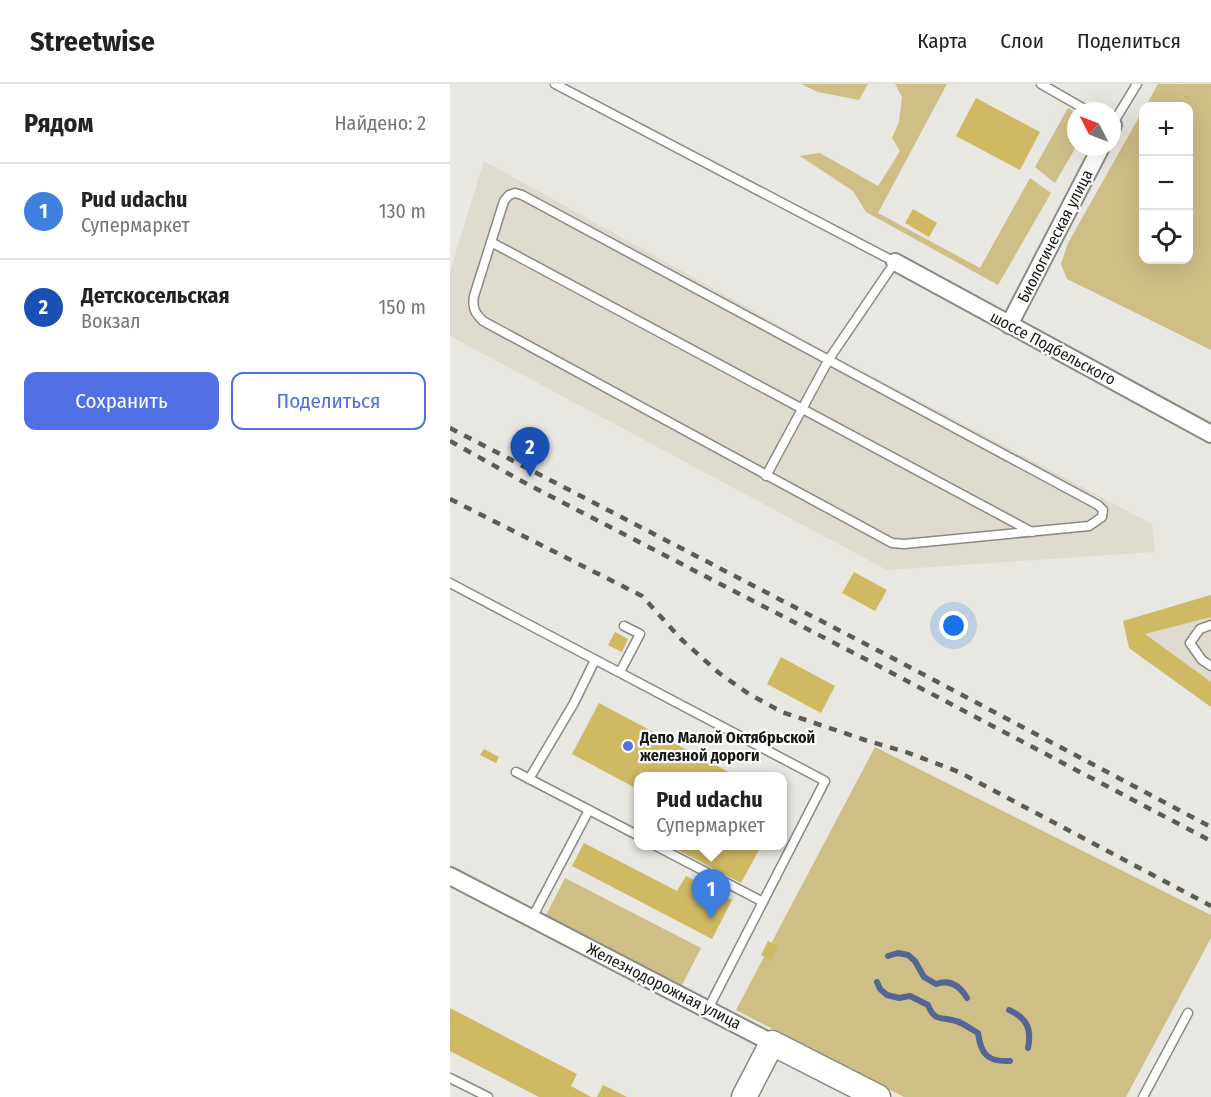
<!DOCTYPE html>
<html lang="ru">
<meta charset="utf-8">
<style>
body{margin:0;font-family:"Fira Sans Condensed",sans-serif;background:#f2f2f2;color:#222}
.controls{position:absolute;right:18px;top:18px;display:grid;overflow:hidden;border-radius:12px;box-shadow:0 6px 24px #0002}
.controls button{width:54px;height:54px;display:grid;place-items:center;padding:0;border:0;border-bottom:2px solid #e0e0e0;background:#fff;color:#222;font:30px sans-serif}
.compass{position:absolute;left:617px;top:18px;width:54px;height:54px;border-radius:50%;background:#fff;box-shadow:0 6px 24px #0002;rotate:312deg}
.you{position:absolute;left:504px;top:542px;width:21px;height:21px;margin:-15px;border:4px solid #fff;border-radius:50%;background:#1a73e8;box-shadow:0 0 0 9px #1a73e833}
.badge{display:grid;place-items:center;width:39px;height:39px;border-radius:50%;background:#526fe4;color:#fff;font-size:20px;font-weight:700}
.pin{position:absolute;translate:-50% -50px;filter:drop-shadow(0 2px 3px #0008)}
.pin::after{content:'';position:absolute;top:32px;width:21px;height:18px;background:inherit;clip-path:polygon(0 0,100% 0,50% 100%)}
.popup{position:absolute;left:184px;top:688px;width:153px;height:78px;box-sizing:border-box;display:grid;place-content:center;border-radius:12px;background:#fff;filter:drop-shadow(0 2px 4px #0005);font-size:20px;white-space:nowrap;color:#767676}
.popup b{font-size:22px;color:#222}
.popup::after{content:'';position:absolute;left:50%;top:100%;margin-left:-12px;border:12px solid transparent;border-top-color:#fff}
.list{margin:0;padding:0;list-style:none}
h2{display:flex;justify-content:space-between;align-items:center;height:78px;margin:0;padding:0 24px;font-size:26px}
h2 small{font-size:20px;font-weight:400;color:#767676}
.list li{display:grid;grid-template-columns:39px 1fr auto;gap:18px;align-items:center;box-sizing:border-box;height:96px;padding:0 24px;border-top:2px solid #e0e0e0}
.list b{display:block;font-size:22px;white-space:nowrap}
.list p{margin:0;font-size:20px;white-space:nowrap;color:#767676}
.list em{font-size:20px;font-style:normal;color:#767676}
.actions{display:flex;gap:12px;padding:18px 24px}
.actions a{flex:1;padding:14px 0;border:2px solid #526fe4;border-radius:12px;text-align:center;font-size:21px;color:#526fe4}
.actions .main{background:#526fe4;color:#fff}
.icon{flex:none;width:33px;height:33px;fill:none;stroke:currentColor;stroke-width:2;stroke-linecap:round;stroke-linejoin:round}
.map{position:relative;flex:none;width:761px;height:1013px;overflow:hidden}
header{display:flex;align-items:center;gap:36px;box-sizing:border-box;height:84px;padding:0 30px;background:#fff;border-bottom:2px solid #e0e0e0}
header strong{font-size:28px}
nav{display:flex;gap:33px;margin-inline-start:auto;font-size:21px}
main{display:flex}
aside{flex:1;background:#fff}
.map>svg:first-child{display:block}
.built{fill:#dfdccf}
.green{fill:#cebf87}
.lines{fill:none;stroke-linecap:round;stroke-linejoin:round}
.stream{stroke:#556595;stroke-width:6}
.building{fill:#d0b963}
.lane-casing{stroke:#8a8984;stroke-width:11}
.street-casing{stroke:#8a8984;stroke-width:20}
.secondary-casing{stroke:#8a8984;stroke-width:27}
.lane{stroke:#fff;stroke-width:8}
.street{stroke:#fff;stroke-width:16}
.secondary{stroke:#fff;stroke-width:24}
.rail{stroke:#5b5b57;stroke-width:4.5;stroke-dasharray:8 8;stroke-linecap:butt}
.poi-dot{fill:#526fe4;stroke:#fff;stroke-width:2}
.labels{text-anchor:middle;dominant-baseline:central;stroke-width:4.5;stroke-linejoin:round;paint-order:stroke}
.street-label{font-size:16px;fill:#181816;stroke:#fff}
.poi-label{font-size:16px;font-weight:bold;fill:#181816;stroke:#fff;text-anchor:start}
</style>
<header>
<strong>Streetwise</strong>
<nav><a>Карта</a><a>Слои</a><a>Поделиться</a></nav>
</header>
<main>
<aside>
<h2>Рядом<small>Найдено: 2</small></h2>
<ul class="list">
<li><span class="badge" style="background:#3f7fe0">1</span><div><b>Pud udachu</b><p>Супермаркет</p></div><em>130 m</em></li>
<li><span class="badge" style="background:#1a4fb4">2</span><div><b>Детскосельская</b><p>Вокзал</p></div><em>150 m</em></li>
</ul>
<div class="actions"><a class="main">Сохранить</a><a>Поделиться</a></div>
</aside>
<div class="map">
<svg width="761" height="1013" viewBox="0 0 761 1013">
<rect width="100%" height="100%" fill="#e8e7e1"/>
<!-- built -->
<g class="built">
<path d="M34,77L383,271L702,440L705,468L437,486L0,252V187Z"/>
<path d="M761,511V623L679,564L673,537Z"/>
</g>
<!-- green -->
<g class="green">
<path d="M351,0H418L409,16L368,8Z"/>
<path d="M445,0H497L428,129L530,184L580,94L601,109L548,201L416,128L403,107L350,72L370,69L428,102L450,67L442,54L449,38L452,13Z"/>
<path d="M708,0H761V266L617,195L611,180L618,159L693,26L694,176H738V22H696Z"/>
<path d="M618,24L626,29V63L605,99L585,83Z"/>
<path d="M425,663L761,831V854L676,1013H454L286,926Z"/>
<path d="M115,794L251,864L231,903L95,833Z"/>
</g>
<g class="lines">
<!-- stream -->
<g class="stream">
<path d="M438,872L448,869L458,871L465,877L474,893L486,900C500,895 510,902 517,914"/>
<path d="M427,898L430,905L437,911L449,914L460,912L478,921C485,939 492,932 506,937C513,939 521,945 528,949C531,971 538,978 560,977"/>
<path d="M559,926C577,934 582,945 578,964"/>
</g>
</g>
<!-- building -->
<g class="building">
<path d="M526,14L590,48L570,86L506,52Z"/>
<path d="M463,125L487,139L479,153L455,139Z"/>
<path d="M404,488L437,506L425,527L392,509Z"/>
<path d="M761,511V533L695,550L761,598V623L679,564L673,537Z"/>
<path d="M165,548L178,555L172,568L158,561Z"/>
<path d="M331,573L385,602L371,629L317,600Z"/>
<path d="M149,619L286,692H189V706L122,670Z"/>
<path d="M34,665L49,673L46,679L30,671Z"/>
<path d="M134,759L227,807L236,792L282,816L262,855L122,782Z"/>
<path d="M220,762H311L291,799Z"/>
<path d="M318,857L328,862L321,877L311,871Z"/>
<path d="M0,924L127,990L121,1002L141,1013H89L0,967Z"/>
<path d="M153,1001L177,1013H147Z"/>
</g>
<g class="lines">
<defs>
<g id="lane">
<path d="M105,0L445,178L379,275L316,392"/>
<path d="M591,0L638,27"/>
<path d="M662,41L687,0"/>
<path d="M65,109L72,111L648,421L653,426L652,433L639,442L454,460L442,459L33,237C25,229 22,224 24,212L54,117L59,111Z"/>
<path d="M41,158L582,448"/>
<path d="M0,499L375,697L258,925"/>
<path d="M761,541L750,545L740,559L752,576L761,582"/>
<path d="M170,588L190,550L174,542"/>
<path d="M66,688L189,752"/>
<path d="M79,695L124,619L145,576"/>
<path d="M206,762L313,818"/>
<path d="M82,834L139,726"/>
<path d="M0,994L38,1013"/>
<path d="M693,1013L738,929"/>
</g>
<g id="street">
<path d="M662,43L663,41"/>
<path d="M445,178L761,350"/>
<path d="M559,241L651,63"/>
<path d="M0,792L322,959"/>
</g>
<path id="secondary" d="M294,1013L322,959L428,1013"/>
</defs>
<!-- lane casing -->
<use href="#lane" class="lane-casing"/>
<!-- street casing -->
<use href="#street" class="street-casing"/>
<!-- secondary casing -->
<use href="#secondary" class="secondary-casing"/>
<!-- lane -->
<use href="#lane" class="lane"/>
<!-- street -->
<use href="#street" class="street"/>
<!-- secondary -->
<use href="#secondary" class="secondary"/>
<!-- rail -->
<g class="rail">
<path d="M0,344L429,567L761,743"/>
<path d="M0,357L77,400L423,579L761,757"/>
<path d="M0,415L192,512L231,555L269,589L299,610L332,628L415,656L456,668L509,688L761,822"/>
</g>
</g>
<!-- markers -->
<circle class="poi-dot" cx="178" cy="662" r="6"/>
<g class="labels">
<!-- street labels -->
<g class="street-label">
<text transform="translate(605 152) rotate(-63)">Биологическая улица</text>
<text transform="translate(603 264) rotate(28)">шоссе Подбельского</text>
<text transform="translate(214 902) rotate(27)">Железнодорожная улица</text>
</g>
<!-- poi labels -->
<g class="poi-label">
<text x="190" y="653">Депо Малой Октябрьской<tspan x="190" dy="18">железной дороги</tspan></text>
</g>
</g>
</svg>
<div class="controls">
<button>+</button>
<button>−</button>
<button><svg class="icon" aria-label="locate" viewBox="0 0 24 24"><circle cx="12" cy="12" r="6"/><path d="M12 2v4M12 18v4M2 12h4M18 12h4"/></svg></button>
</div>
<svg class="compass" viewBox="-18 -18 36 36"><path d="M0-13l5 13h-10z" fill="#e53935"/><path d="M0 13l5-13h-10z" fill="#767676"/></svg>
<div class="you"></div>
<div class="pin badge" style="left:261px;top:835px;background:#3f7fe0">1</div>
<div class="popup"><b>Pud udachu</b>Супермаркет</div>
<div class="pin badge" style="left:80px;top:393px;background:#1a4fb4">2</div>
</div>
</main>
